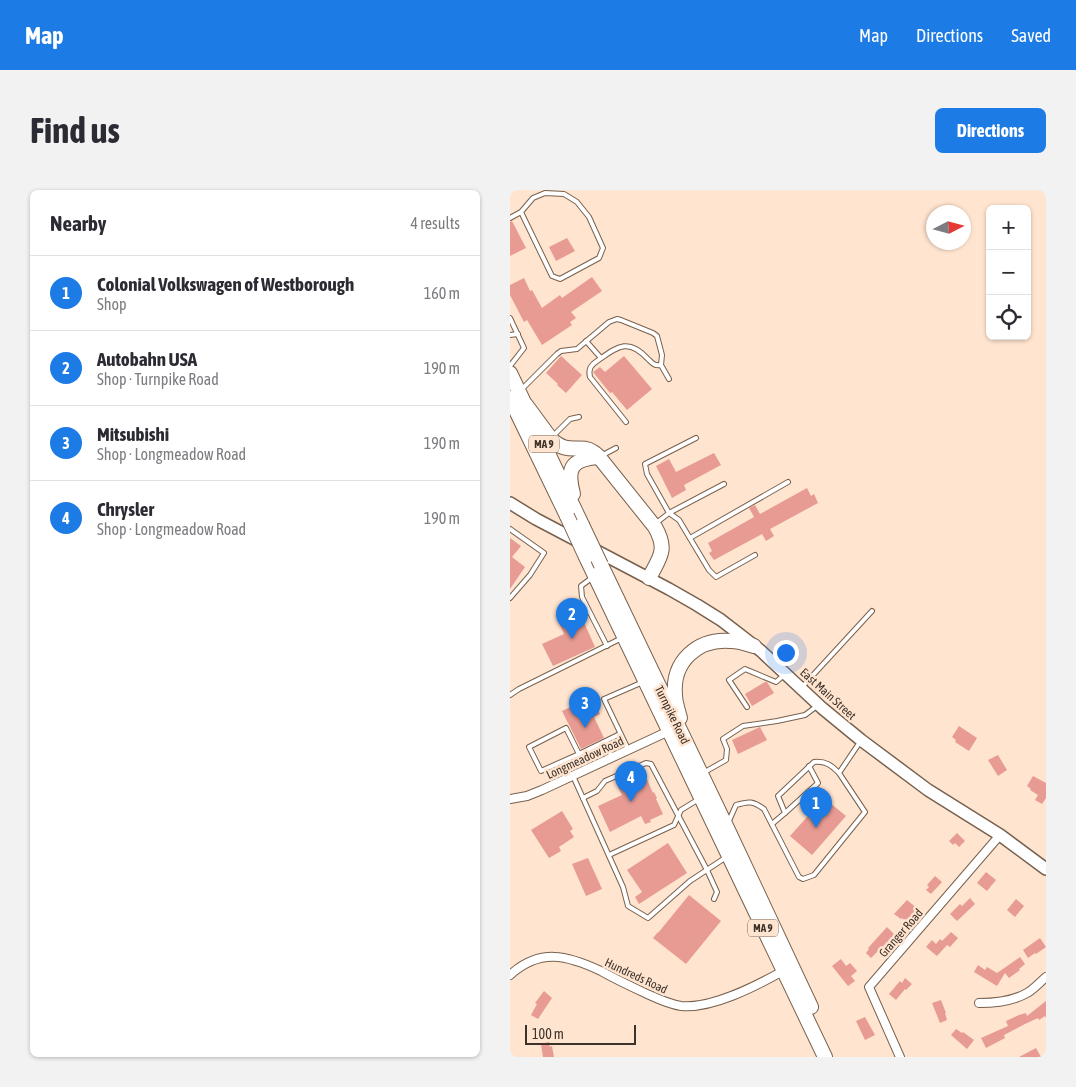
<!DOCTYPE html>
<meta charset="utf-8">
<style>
body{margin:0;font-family:"Asap Condensed",sans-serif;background:#f2f2f3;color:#2b2b33}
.controls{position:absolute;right:15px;top:15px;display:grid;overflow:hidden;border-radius:8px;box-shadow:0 1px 4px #0004}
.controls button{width:45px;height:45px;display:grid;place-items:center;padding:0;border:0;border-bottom:1px solid #e1e1e2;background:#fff;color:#2b2b33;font:25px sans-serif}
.compass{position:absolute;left:416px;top:15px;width:45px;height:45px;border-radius:50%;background:#fff;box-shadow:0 1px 4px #0004;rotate:84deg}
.scale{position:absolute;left:15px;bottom:12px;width:111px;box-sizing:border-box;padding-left:5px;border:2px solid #3c322a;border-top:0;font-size:14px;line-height:18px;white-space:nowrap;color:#3c322a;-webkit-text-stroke:4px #ffe4cf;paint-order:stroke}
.you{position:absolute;left:275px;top:462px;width:18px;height:18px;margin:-12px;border:4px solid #fff;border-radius:50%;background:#1a73e8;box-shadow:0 0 0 8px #1a73e833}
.badge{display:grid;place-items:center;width:32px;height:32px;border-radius:50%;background:#1c7be4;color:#fff;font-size:16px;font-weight:700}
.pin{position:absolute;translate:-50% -41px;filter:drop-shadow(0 1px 2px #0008)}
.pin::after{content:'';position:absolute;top:26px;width:18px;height:15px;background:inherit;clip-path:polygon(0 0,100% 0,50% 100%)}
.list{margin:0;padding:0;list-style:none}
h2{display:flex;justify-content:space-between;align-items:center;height:65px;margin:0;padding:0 20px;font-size:21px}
h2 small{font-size:16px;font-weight:400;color:#7c7c81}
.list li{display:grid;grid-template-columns:32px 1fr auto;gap:15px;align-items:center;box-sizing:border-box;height:75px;padding:0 20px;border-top:1px solid #e1e1e2}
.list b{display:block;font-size:19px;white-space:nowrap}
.list p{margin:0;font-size:16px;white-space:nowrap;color:#7c7c81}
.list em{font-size:16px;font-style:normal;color:#7c7c81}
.icon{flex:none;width:28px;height:28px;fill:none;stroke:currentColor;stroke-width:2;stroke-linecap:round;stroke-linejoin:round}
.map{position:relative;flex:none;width:536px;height:867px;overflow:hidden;border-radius:8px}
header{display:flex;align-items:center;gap:30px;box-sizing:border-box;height:70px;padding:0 25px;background:#1c7be4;color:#fff}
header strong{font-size:24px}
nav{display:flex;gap:28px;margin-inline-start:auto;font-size:18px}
.intro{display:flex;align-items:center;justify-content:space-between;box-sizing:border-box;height:120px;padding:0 30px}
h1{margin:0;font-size:35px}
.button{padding:12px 22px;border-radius:8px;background:#1c7be4;color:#fff;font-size:18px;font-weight:700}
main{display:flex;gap:30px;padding:0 30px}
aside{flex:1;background:#fff;border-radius:8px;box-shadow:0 1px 4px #0004}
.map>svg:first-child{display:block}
.building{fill:#e79b93}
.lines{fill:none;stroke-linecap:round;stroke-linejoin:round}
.service-casing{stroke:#77614e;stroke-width:6}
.minor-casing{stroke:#77614e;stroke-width:10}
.secondary-casing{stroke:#77614e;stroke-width:14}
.trunk-casing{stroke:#77614e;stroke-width:16}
.service{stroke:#fff;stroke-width:4}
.minor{stroke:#fff;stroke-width:8}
.secondary{stroke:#fff;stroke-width:11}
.trunk{stroke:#fff;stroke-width:14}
.trunk-bridge-casing{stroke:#77614e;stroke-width:16;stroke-linecap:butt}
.trunk-bridge{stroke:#fff;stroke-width:14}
.labels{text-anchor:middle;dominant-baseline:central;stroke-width:5;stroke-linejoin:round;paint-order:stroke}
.shield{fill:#ffe4cf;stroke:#76675c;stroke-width:1}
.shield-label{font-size:11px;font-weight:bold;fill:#3c322a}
.street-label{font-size:12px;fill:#3c322a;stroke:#ffe4cf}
</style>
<header>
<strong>Map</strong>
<nav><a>Map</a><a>Directions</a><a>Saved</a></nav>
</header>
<div class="intro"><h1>Find us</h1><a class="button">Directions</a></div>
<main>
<aside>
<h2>Nearby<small>4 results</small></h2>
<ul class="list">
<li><span class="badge">1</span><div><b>Colonial Volkswagen of Westborough</b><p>Shop</p></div><em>160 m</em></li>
<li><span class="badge">2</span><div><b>Autobahn USA</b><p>Shop · Turnpike Road</p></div><em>190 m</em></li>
<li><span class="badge">3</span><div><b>Mitsubishi</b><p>Shop · Longmeadow Road</p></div><em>190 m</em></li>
<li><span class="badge">4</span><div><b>Chrysler</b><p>Shop · Longmeadow Road</p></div><em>190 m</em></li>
</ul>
</aside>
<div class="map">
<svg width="536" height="867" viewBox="0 0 536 867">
<rect width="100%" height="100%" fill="#ffe4cf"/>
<!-- building -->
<g class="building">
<path d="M2,31L16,58L0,66V32Z"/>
<path d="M57,48L65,61L46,71L39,57Z"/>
<path d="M82,87L92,101L61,122L66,128L60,132L62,135L32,155L17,130L14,132L0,105V95L14,88L20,101L22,100L32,118L50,105L52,108Z"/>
<path d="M51,166L72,185L56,203L47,195L48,194L36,183Z"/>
<path d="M114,166L142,199L117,220L102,202L100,203L83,182L90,177L95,182Z"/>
<path d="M204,263L211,275L174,295L176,300L162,308L146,276L159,269L166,282Z"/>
<path d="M297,298L301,306L304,304L308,313L260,339L264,346L256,351L252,344L204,370L199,363L202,361L198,353L244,327L239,318L245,315L250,324Z"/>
<path d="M0,348L11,356L2,367L15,377L0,399Z"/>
<path d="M68,419L85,457L43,476L32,454L54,444L47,428Z"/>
<path d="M255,492H257L264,503L242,516L235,504Z"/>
<path d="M82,507L90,524L84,527L94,548L71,559L52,521Z"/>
<path d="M449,536L467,548L459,561L445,552L446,550L442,547Z"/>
<path d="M250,537L257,550L228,564L222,550Z"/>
<path d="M488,565L497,580L488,586L478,570Z"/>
<path d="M135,585L143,603L144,602L147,608L146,609L153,624L140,630L141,632L135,634L131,626L100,642L88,616L112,605L108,597Z"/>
<path d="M523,586L536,593V608L532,614L525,610L528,605L520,600L521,599L517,596Z"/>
<path d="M314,608L336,626L302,665L280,646Z"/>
<path d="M52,621L63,639L60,641L64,647L49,657L51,661L39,668L21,640Z"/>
<path d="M447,643L455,651L449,657L445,653L443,655L439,651Z"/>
<path d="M158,653L177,683L129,714L125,707L132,702L117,680Z"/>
<path d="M78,668L92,699L76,706L62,674Z"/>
<path d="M476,682L486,690L477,701L467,693Z"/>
<path d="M425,686L432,692L421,704L416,700L419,697L417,695Z"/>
<path d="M179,705L211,731L176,774L143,748L148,742V743Z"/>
<path d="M460,708L465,714L447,731L440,724L450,714L452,716Z"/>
<path d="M506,709L514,716L505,727L497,720Z"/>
<path d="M397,710L408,719L397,732L392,728L391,729L384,724Z"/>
<path d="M377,737L385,745L374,757L373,756L361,768L356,763L359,759L358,758Z"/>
<path d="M441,742L448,748L440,757L437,755L427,766L416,757L422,750L426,754L430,749L432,751Z"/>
<path d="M530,748L536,757L526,764L525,763L518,768L513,760Z"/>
<path d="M510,767L515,774L509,779L510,780L499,788L495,783L487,796L464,782L468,775L475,780L477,777L487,783Z"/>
<path d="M331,769L336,776L340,773L347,781L341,786L345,791L338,796L322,776Z"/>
<path d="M395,788L402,794L396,800L395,799L386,810L379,804L390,791L392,793Z"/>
<path d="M34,801L42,808L28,829L21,825L27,814L25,813Z"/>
<path d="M431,810L436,823H435L437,830L430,833L422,813Z"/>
<path d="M536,811V828L535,826L529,830L528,828L515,834L494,845L495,848L476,858L471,848L498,836L496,831L509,825L516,823L517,826Z"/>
<path d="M355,827L365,845L355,850L346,831Z"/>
<path d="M446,839L452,843L453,842L464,850L457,859L441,845Z"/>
<path d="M39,852L40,857L42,856L44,867H33L31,854Z"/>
<path d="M526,858L531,867H509Z"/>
</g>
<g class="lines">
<defs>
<g id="service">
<path d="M0,28L11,22L23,8L35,3L54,4L67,12L79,27L93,58L89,68L50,89L42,86L11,22"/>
<path d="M0,128L14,158L0,176"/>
<path d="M0,145L8,144"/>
<path d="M76,151L91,168"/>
<path d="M11,200L47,164L51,161L67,159L99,132L107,129L111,130L143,143L147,146L152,165L151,175L159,189"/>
<path d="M116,232L80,187C78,179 81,175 87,171C107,157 118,147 138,169C142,173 144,176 151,175"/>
<path d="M43,246L60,229L69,227"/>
<path d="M91,266L106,258"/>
<path d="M214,294L159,323L169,330L199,380L206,387L245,365"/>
<path d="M145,334L159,323L137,284L135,274L186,248"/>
<path d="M0,339L34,363L20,385L0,408"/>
<path d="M180,348L278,292"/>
<path d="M83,387L71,396L72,407L97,456"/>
<path d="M293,496L362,421"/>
<path d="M0,505L9,499L112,448"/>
<path d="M237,517L219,490L235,479L266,492L274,485"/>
<path d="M94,552L102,567"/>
<path d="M118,559L94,509L133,492"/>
<path d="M69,564L31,581L19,557L56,538L69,564L110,544"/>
<path d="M193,583L216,570L217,559L213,549L233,536L267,531L295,525L307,516"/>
<path d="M63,586L113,697L118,716L138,728L180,691L215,668"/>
<path d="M73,608L87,601L95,591L136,573L141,574L197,680L207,702L204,709"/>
<path d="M275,623L308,593L299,576"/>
<path d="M218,633L226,615C239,611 243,611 254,619L289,687L293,689L304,685L355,622L329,583L350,552"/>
<path d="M262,634L275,623L268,606L304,572C316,571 321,575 329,583"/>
<path d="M99,665L164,635L171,620L189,609"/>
</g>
<g id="minor">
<path d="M0,609L17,606L32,600L159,541"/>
<path d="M0,785C30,758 57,765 91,781C105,789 120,796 135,803C146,808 158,814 171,816C202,819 246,796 273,781"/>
<path d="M469,813C484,813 503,811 517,803C524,799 530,792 536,787"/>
<path d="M390,867L359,797L490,645"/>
</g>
<path id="secondary" d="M0,313L26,329L159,399L187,415L211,430L251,461L312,518L351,550L418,600L490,645L536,679"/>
<g id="trunk">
<path d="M0,183L72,335"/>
<path d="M0,208L57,326"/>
<path d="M16,215L41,249C58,266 70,253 83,262C85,263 87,265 89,267L145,337C158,360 150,367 139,388"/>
<path d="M63,304C56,277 62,269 89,267"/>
<path d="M76,367L315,867"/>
<path d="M91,375L217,638L301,817"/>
<path d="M170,528C168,520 165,512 165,505C162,471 188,448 221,451C229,451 237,454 244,456"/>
</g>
</defs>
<!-- service casing -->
<use href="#service" class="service-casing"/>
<!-- minor casing -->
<use href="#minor" class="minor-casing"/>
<!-- secondary casing -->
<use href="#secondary" class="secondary-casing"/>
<!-- trunk casing -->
<use href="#trunk" class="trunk-casing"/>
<!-- service -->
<use href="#service" class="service"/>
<!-- minor -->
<use href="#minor" class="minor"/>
<!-- secondary -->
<use href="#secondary" class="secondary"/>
<!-- trunk -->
<use href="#trunk" class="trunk"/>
<defs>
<g id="trunk-bridge">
<path d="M57,326L76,367"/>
<path d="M72,335L91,375"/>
</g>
</defs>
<!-- trunk-bridge casing -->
<use href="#trunk-bridge" class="trunk-bridge-casing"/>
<!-- trunk-bridge -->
<use href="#trunk-bridge" class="trunk-bridge"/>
</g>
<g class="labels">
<!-- shield labels -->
<g class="shield">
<rect x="19" y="245.5" width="30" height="17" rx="4"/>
<rect x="238" y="729.5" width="30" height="17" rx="4"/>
</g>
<g class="shield-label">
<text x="34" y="254">MA 9</text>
<text x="253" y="738">MA 9</text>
</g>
<!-- street labels -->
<g class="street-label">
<text transform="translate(318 504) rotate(42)">East Main Street</text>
<text transform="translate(162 525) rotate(64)">Turnpike Road</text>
<text transform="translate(75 568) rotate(-25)">Longmeadow Road</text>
<text transform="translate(391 743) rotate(-49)">Granger Road</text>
<text transform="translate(126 786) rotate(25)">Hundreds Road</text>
</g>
</g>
</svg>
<div class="controls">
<button>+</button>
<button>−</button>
<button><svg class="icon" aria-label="locate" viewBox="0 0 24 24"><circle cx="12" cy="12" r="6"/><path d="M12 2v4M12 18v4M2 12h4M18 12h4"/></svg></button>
</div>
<svg class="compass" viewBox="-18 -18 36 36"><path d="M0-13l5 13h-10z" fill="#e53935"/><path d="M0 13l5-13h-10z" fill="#7c7c81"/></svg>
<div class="scale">100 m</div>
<div class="you"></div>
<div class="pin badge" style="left:306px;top:638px">1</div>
<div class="pin badge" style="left:62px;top:449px">2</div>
<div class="pin badge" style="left:75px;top:538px">3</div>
<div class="pin badge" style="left:121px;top:612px">4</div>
</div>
</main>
